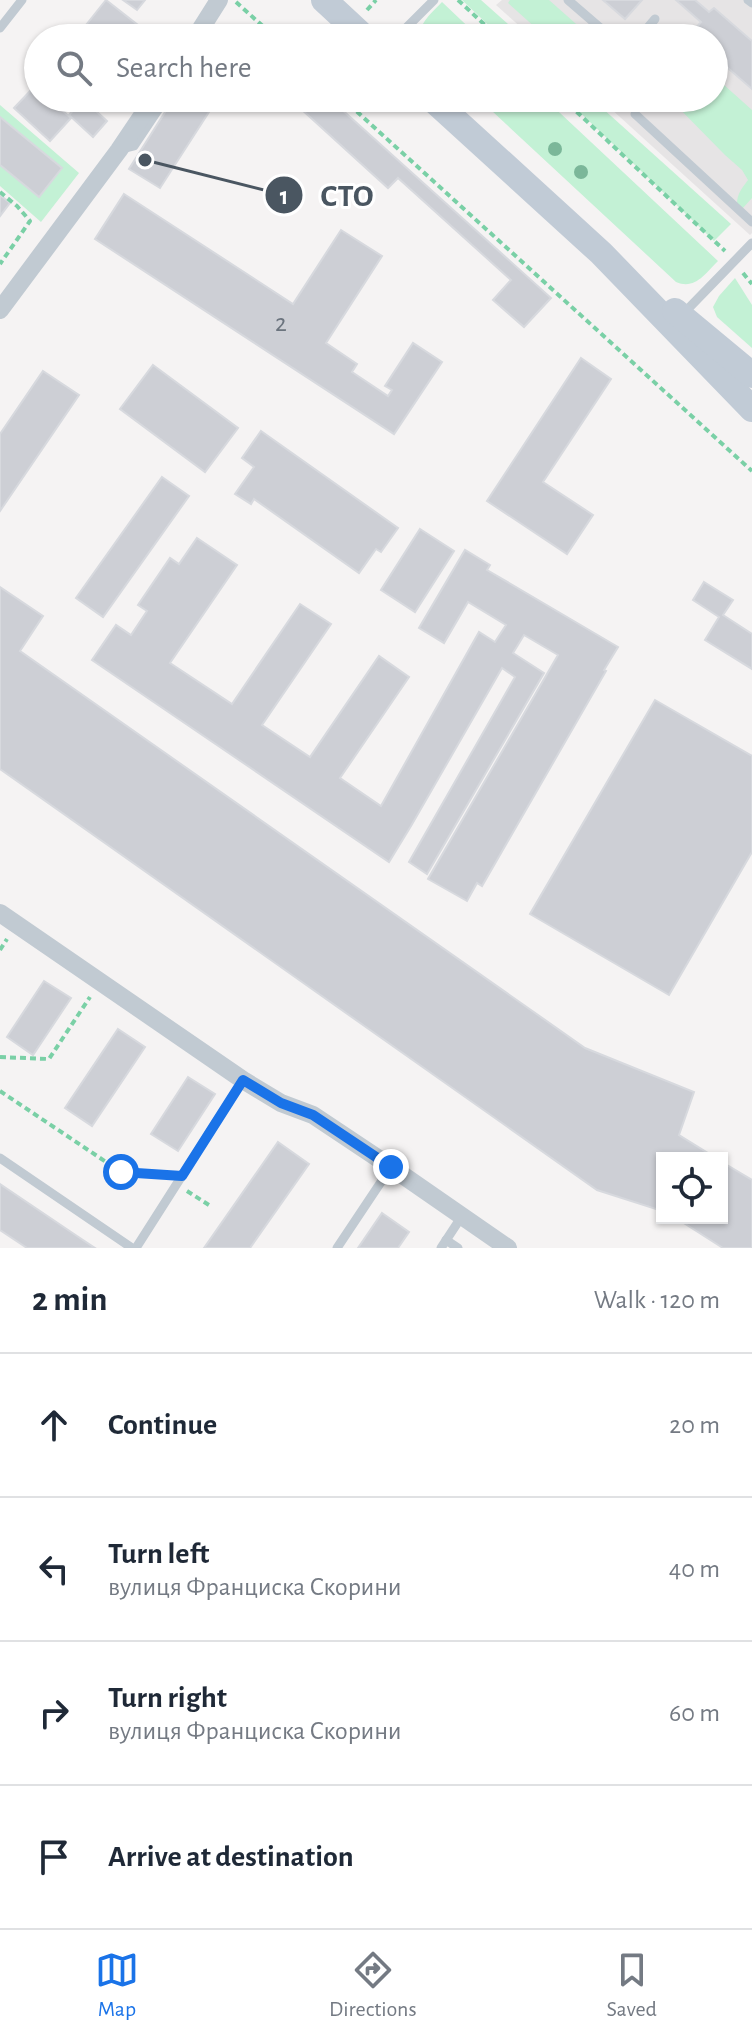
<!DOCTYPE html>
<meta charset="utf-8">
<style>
body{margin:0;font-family:"Alegreya Sans",sans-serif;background:#f2f2f3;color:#1f2937}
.controls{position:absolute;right:24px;bottom:24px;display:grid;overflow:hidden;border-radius:0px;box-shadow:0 2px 6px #0004}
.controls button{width:72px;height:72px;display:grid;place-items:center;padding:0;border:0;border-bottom:2px solid #e0e1e3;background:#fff;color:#1f2937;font:40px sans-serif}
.stop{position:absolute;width:24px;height:24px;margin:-18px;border:6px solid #1a73e8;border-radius:50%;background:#fff}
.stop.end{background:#1a73e8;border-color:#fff;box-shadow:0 2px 8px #0008}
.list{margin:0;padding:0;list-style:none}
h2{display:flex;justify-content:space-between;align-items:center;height:104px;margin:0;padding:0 32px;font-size:34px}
h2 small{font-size:26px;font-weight:400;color:#747a83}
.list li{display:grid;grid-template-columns:52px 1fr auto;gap:24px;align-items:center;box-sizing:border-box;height:144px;padding:0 32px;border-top:2px solid #e0e1e3}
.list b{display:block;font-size:30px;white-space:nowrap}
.list p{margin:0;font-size:26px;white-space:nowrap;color:#747a83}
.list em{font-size:26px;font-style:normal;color:#747a83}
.icon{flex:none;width:44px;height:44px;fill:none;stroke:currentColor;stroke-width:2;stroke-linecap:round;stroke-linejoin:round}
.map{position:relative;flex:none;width:752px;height:1248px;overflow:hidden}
.search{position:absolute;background:#fff;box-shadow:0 2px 6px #0004;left:24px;right:24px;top:24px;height:88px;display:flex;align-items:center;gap:20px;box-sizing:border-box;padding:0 28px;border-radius:44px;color:#747a83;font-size:30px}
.sheet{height:680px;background:#fff}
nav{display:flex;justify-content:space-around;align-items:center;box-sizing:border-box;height:112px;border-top:2px solid #e0e1e3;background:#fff;font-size:22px;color:#747a83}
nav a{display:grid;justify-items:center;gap:4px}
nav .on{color:#1a73e8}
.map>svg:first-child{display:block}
.education{fill:#e6e4e5}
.green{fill:#c3f1d5}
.building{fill:#cdcfd5;stroke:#d7d9de;stroke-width:2}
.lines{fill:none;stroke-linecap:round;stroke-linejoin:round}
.path{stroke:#7ad0a6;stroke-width:4;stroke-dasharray:6 4;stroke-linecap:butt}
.service{stroke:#c1cad2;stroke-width:9}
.minor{stroke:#c1cad2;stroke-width:18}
.secondary{stroke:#c1cbd6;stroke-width:26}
.tree{fill:#7bb799}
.route{stroke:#1a73e8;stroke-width:10}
.labels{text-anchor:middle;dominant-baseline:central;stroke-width:6;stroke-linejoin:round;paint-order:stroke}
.number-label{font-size:26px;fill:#6b747e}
.leader{fill:none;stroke:#4a5661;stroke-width:3}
.callout-dot{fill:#4a5661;stroke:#fff;stroke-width:3}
.mark-label{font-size:24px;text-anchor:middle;font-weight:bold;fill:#fff}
.callout-label{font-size:32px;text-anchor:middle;font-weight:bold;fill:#4a5661;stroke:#fff;stroke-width:6;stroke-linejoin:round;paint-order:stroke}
</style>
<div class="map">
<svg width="752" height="1248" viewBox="0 0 752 1248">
<rect width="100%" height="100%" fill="#f5f3f3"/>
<!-- education -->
<path class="education" d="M502,0H752V233L750,235L599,98H714V38H533L496,5Z"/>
<!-- green -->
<g class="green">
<path d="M462,0H481L524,38H502Z"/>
<path d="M510,0H549L592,38H547L508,3Z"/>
<path d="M442,2L480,38H420C419,22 432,13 442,2Z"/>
<path d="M714,76L752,110V198L742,209L737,204C737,194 742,188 748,180L742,170L725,155L669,98H714Z"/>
<path d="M478,98H544L718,261C705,274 695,290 676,282Z"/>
<path d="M565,98H591L731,224L714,241Z"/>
<path d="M0,105L79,173L41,222L0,186V165L39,197L62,169L0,117Z"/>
<path d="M735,278L752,305V348L717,317L713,307L719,296Z"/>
</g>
<!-- building -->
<g class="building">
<path d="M106,0L143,29L136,38H102L86,25Z"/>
<path d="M123,0H145L137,10Z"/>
<path d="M603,0H642L625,19Z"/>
<path d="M676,0H695L709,12L714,8L752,41V89L714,56V38H694L690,35L701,22Z"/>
<path d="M35,86L38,89V98H48L71,118L50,141L14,108Z"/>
<path d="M174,98H218L160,188L129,169Z"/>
<path d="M289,98H329L551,298L524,327L493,300L511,280L398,178L388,188Z"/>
<path d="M83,99L107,121L93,137L69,115Z"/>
<path d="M0,117L62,168L39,197L0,165Z"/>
<path d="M124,194L293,304L341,230L382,256L326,343L357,364L352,372L388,396L392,390L385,386L413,343L442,362L394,434L95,239Z"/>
<path d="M0,195L10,203L0,216Z"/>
<path d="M581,358L611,379L543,482L593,515L567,554L487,501Z"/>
<path d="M153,365L238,428L205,472L120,409Z"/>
<path d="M43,371L79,395L0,511V434Z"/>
<path d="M261,431L398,528L381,552L376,549L359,573L254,499L251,504L235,494L254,467L242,458Z"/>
<path d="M162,477L189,496L103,617L76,598Z"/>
<path d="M420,529L454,551L415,612L381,590Z"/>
<path d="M197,538L237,565L170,663L232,704L300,604L331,624L262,725L310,757L379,656L409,677L340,778L381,806L479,632L495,642L506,625L468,602L444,643L419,628L465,550L490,565L487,570L618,647L604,670L606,671L482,886L477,883L467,901L428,879L558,655L524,635L513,653L544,673L427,874L409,862L515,677L502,668L411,826L389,862L92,660L116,625L131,635L147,611L138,605L170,558L179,564Z"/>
<path d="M704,582L733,600L723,615L752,634V669L705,640L719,617L693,600Z"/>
<path d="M0,587L43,616L20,651L585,1048L694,1092L679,1135L716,1158H662V1211L597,1190L0,769Z"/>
<path d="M655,700L752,756V852L669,995L530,914Z"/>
<path d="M44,981L71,998L33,1055L7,1037Z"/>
<path d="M118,1029L145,1047L92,1126L65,1108Z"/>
<path d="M188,1077L215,1094L178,1151L151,1134Z"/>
<path d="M278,1142L309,1164L250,1248H204Z"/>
<path d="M722,1162L752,1180V1248H723L676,1218H722Z"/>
<path d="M0,1184L77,1236L95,1248H27L0,1230Z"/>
<path d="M382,1213L409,1232L398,1248H358Z"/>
</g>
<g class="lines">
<!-- path -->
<g class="path">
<path d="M458,0L499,38"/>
<path d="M236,2L276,38"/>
<path d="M367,10L376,0"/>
<path d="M258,38L271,33L299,38"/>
<path d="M342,98L752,471"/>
<path d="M562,98L725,251"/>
<path d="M0,192L17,206L30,221L0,264"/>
<path d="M743,273L752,284"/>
<path d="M0,950L7,939"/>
<path d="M0,1057L49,1059L90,997"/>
<path d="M0,1091L121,1172L168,1175"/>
<path d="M187,1191L212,1207"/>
</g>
<!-- service -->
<g class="service">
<path d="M568,0L612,38"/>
<path d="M748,0L752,3"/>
<path d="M0,28L22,0"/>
<path d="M396,38L434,0"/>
<path d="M639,38L655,19"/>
<path d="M635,114L752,222"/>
<path d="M122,149L134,146L166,98"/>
<path d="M682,315L752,243"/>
<path d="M0,1158L132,1248"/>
<path d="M446,1240L458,1248"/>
<path d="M136,1248L243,1080"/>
<path d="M337,1248L391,1167"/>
<path d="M441,1248L462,1216"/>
</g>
<!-- minor -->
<g class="minor">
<path d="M195,38L219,0"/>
<path d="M0,310L119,150L154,98"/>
<path d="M0,913L243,1080L281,1103L313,1115L391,1167L508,1248"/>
</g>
<!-- secondary -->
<g class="secondary">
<path d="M324,0L365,38"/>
<path d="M431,98L601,253L752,409"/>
<path d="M675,311L752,375"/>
</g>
</g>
<!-- trees -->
<g class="tree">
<circle cx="555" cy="149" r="7"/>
<circle cx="581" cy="172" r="7"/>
</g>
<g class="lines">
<!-- route -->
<path class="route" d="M121,1172L182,1176L243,1080L281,1103L313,1115L391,1167"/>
</g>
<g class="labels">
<!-- number labels -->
<g class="number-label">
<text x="281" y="323">2</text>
</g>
</g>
<!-- callouts -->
<path class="leader" d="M145 160L284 195"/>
<g class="callout-dot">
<circle cx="145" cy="160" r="8"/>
<circle cx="284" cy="195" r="20"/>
</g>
<g class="mark-label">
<text x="284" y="204">1</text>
</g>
<g class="callout-label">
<text x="347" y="206">СТО</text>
</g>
</svg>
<div class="controls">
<button><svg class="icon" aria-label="locate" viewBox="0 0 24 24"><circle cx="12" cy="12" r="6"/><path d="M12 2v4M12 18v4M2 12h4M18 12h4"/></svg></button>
</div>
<div class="stop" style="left:121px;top:1172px"></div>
<div class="stop end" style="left:391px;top:1167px"></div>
<div class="search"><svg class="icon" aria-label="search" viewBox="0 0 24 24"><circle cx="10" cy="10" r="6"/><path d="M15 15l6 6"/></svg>Search here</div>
</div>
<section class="sheet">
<h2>2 min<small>Walk · 120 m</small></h2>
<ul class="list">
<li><svg class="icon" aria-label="ahead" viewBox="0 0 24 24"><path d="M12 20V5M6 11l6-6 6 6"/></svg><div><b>Continue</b></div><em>20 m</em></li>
<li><svg class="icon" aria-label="left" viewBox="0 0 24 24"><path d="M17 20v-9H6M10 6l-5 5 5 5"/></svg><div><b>Turn left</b><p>вулиця Франциска Скорини</p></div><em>40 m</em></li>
<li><svg class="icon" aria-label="right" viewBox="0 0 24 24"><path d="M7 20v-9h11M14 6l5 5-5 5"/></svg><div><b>Turn right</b><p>вулиця Франциска Скорини</p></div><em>60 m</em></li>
<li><svg class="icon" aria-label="arrive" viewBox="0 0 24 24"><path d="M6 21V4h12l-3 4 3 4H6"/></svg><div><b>Arrive at destination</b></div></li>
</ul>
</section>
<nav>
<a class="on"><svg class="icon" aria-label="map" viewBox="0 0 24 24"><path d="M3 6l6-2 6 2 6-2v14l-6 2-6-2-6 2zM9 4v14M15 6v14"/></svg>Map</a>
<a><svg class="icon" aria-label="directions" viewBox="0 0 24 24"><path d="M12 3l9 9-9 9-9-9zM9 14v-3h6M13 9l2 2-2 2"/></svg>Directions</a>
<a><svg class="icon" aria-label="saved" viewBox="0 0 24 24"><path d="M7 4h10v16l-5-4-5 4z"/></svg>Saved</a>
</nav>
